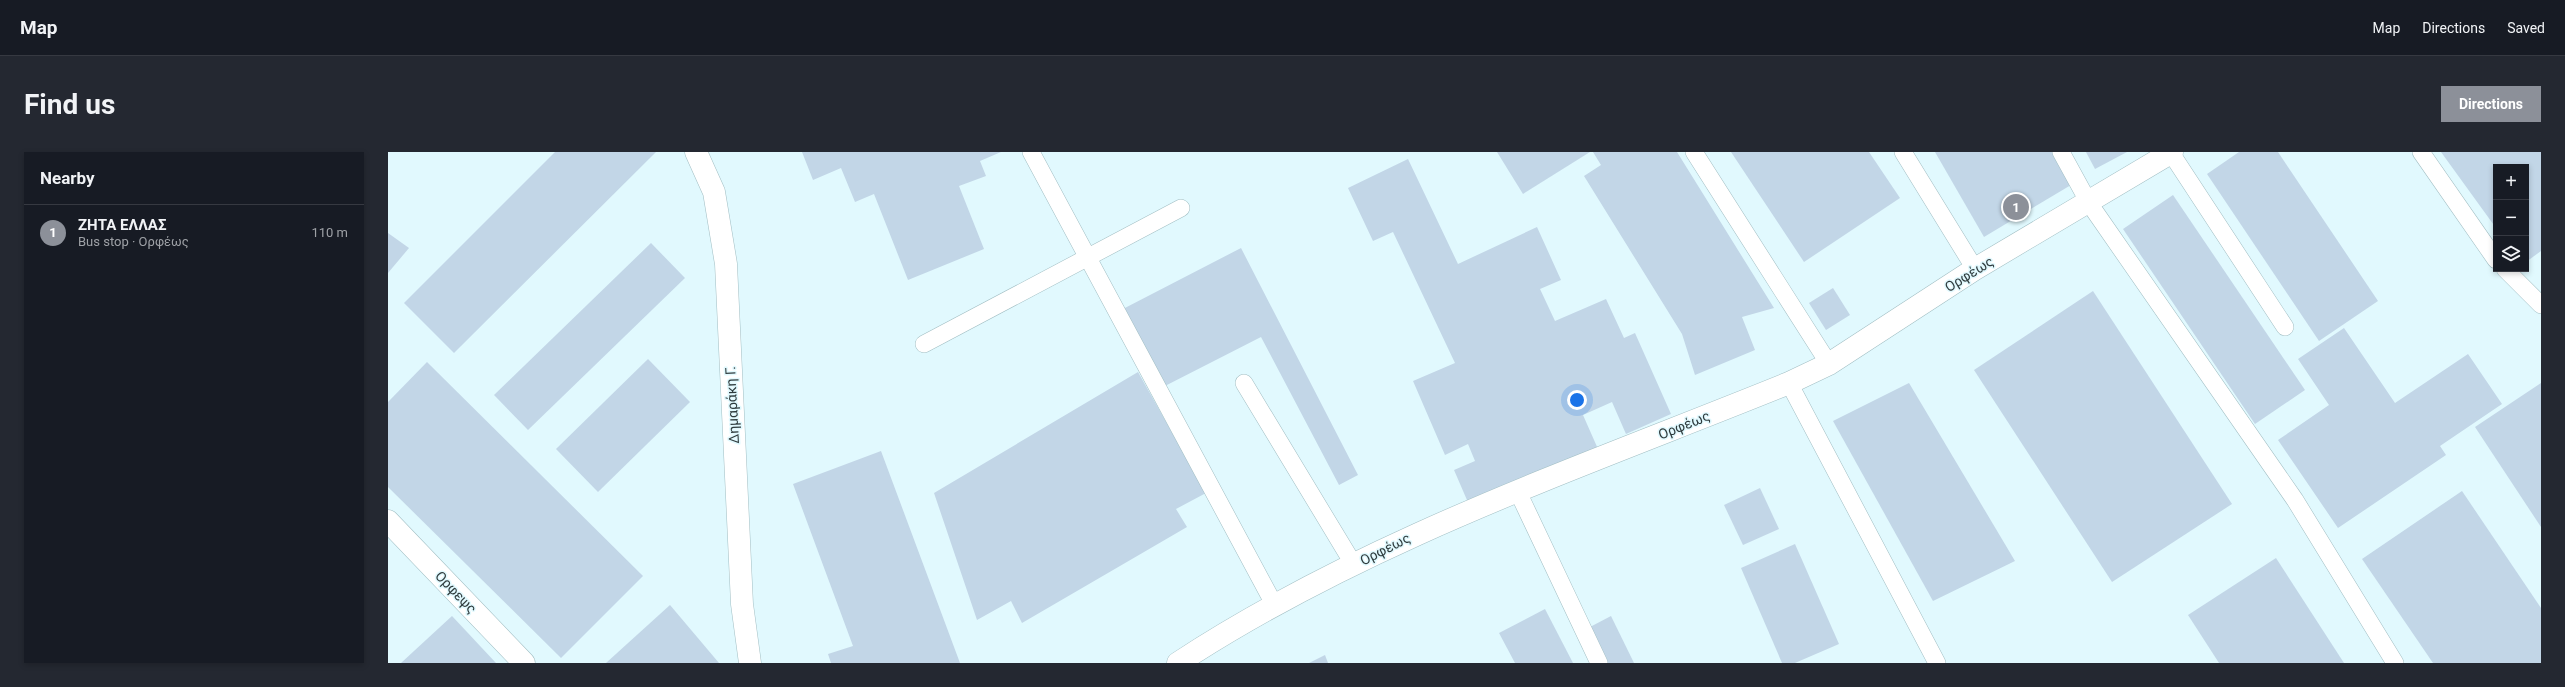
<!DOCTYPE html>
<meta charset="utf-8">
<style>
body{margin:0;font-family:Roboto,sans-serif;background:#242831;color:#f1f3f6}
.controls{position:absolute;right:12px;top:12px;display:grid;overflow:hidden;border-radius:0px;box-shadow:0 2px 6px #0003}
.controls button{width:36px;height:36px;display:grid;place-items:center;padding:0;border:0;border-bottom:1px solid #363941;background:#171b24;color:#f1f3f6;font:20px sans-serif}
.you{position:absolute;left:1189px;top:248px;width:14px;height:14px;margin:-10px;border:3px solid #fff;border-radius:50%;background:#1a73e8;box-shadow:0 0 0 6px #1a73e833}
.badge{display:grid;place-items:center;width:26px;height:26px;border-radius:50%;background:#8c9099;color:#fff;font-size:13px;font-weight:700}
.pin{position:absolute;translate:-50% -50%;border:2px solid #fff;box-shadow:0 1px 4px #0006}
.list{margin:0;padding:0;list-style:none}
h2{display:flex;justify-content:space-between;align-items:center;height:52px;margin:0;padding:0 16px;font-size:17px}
h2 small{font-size:13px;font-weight:400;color:#9ea1a6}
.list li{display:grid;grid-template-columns:26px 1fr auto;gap:12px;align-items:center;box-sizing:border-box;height:56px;padding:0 16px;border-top:1px solid #363941}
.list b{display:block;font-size:15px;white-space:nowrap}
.list p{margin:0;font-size:13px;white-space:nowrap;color:#9ea1a6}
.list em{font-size:13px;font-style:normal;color:#9ea1a6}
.icon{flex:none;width:22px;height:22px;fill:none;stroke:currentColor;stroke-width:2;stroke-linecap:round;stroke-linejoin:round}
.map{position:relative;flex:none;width:2153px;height:511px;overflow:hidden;border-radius:0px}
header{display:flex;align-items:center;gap:24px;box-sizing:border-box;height:56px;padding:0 20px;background:#171b24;border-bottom:1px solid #363941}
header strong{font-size:19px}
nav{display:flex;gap:22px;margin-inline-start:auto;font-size:14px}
.intro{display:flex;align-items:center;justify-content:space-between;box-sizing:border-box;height:96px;padding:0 24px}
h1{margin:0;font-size:28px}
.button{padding:10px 18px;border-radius:0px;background:#8c9099;color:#fff;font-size:14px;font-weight:700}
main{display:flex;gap:24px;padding:0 24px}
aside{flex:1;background:#171b24;border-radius:0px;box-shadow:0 2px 6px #0003}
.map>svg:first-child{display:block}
.building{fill:#c2d6e7}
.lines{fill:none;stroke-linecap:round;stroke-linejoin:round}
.service-casing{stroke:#a1bec3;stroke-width:18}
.minor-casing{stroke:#a1bec3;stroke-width:23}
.tertiary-casing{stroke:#a1bec3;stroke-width:23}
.service{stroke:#fff;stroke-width:17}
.minor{stroke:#fff;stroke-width:22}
.tertiary{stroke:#fff;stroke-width:22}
.labels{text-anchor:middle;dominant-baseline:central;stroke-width:3;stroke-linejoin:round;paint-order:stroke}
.street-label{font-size:14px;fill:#2f3b3d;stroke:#e1f9fe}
</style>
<header>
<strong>Map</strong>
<nav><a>Map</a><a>Directions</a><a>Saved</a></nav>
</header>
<div class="intro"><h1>Find us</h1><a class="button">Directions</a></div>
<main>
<aside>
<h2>Nearby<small></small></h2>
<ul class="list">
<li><span class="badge">1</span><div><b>ΖΗΤΑ ΕΛΛΑΣ</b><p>Bus stop · Ορφέως</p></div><em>110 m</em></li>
</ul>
</aside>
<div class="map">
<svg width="2153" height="511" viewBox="0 0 2153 511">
<rect width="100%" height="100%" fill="#e1f9fe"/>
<!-- building -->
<g class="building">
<path d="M167,0H268L66,201L16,151Z"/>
<path d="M414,0H613L592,9L598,24L571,34L596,97L520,128L486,42L467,50L453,16L425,28Z"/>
<path d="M1109,0H1202L1135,42Z"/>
<path d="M1205,0H1289L1386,156L1354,165L1367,198L1307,223L1294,182L1196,24L1213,13Z"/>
<path d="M1343,0H1481L1512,46L1416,110Z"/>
<path d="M1547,0H1664L1683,33L1596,85Z"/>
<path d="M1698,0H1739L1707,17Z"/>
<path d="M1851,0H1890L1990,149L1931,189L1819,22Z"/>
<path d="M2053,0H2153V99L2138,110V15H2108V76Z"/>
<path d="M1020,7L1070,112L1149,75L1173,128L1152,137L1167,169L1218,147L1236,186L1247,181L1283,262L1238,282L1224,250L1195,263L1210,297L1082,355L1066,318L1087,309L1080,292L1057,303L1025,229L1067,211L1005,80L985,89L960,36Z"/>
<path d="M1785,43L1917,238L1867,272L1735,77Z"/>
<path d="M0,81L21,96L0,121Z"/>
<path d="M263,91L297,126L140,278L106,243Z"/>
<path d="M853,96L970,323L951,333L873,185L773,236L733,158Z"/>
<path d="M1445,136L1462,163L1438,178L1421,151Z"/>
<path d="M1705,139L1844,352L1724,430L1586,218Z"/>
<path d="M1956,176L2007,251L2080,202L2114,252L2052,294L2058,303L1950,376L1890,288L1941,253L1910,207Z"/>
<path d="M260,207L302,250L210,340L168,297Z"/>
<path d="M39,210L255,424L173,506L0,335V250Z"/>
<path d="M750,220L818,341L788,357L799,375L634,471L623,449L589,468L546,341Z"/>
<path d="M1521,231L1627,409L1545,449L1445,269Z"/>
<path d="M2153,231V375L2087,275Z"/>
<path d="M493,299L572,511H443L440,502L465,494L405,332Z"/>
<path d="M1372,336L1391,377L1355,393L1336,353Z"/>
<path d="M2074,339L2153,456V511H2045L1974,407Z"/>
<path d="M1407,392L1451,492L1407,511H1394L1353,416Z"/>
<path d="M1888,406L1956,511H1831L1800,463Z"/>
<path d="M282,453L331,511H218Z"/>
<path d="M1157,457L1185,511H1127L1111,481Z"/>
<path d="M64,464L108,511H13Z"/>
<path d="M1223,464L1246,511H1220L1202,475Z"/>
<path d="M937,503L940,511H921Z"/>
</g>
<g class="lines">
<defs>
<g id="service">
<path d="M643,0L887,454"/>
<path d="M1306,0L1441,212"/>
<path d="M1515,0L1587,117"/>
<path d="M1673,0L1701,51L1907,348L2007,511"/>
<path d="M2033,0L2108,108"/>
<path d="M1783,1L1897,175"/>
<path d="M2117,117L2153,153"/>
<path d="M536,192L793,56"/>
<path d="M856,231L966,413"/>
<path d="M1401,231L1549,511"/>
<path d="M1130,340L1211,511"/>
</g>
<g id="minor">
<path d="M308,0L326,40L338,112L354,452L362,511"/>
<path d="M0,369L136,511"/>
</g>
<path id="tertiary" d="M790,511C978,388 1194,315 1401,231L1441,212L1587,117L1784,0"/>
</defs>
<!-- service casing -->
<use href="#service" class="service-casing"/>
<!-- minor casing -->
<use href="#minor" class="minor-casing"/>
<!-- tertiary casing -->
<use href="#tertiary" class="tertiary-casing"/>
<!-- service -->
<use href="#service" class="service"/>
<!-- minor -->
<use href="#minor" class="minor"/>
<!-- tertiary -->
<use href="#tertiary" class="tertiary"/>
</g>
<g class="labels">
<!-- street labels -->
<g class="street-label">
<text transform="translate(1581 122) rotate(-32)">Ορφέως</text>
<text transform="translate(344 253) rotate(-93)">Δημαράκη Γ.</text>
<text transform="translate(1296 273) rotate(-22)">Ορφέως</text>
<text transform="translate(997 397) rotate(-27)">Ορφέως</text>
<text transform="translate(68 440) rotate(46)">Ορφεψς</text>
</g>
</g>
</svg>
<div class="controls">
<button>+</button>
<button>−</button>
<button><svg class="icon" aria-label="layers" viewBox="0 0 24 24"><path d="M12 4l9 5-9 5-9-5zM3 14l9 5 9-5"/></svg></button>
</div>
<div class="you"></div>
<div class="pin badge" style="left:1628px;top:55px">1</div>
</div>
</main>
